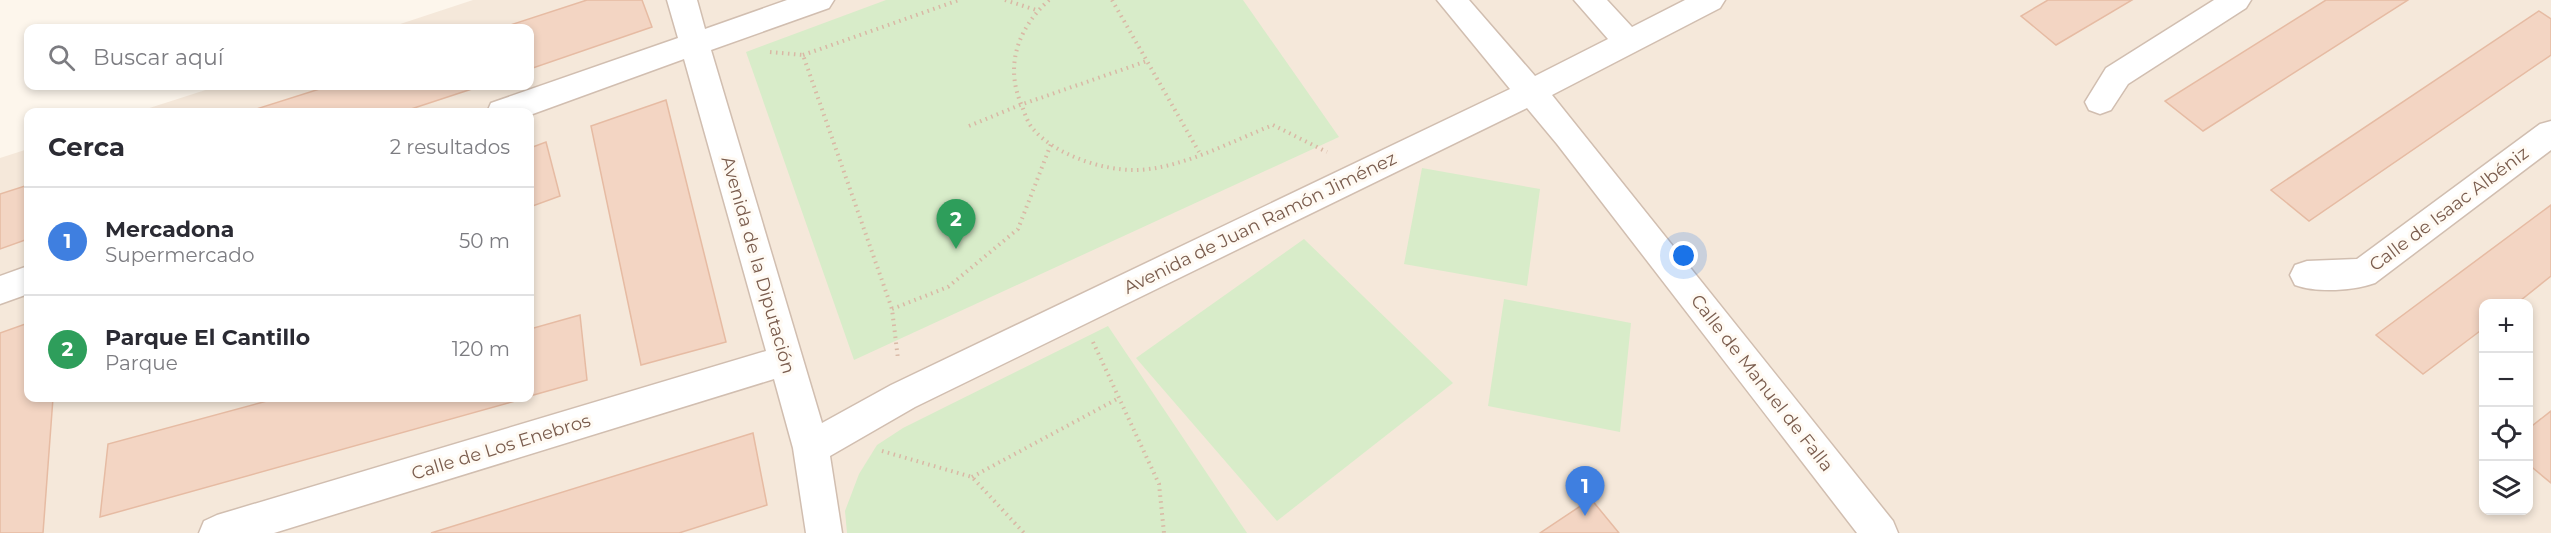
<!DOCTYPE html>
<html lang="es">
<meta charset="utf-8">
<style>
body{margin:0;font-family:Montserrat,sans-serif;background:#f2f2f3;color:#2b2b33}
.controls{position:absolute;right:18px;bottom:18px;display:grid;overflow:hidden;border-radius:12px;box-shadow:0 3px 9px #0003}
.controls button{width:54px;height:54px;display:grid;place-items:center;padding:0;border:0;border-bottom:2px solid #e1e1e2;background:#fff;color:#2b2b33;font:30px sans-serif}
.you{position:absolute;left:1684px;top:256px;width:21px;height:21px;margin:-15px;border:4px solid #fff;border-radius:50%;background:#1a73e8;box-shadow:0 0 0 9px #1a73e833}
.badge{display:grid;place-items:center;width:39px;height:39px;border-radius:50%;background:#e76f51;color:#fff;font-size:20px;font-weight:700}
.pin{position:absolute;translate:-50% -50px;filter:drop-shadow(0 2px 3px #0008)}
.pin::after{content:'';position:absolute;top:32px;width:21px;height:18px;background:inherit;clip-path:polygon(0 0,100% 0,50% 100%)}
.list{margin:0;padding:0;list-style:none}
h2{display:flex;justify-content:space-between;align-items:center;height:78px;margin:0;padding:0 24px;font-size:26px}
h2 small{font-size:20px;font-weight:400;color:#7c7c81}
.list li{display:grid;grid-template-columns:39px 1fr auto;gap:18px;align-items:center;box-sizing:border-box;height:108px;padding:0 24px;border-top:2px solid #e1e1e2}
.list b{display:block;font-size:22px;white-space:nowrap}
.list p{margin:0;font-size:20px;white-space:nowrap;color:#7c7c81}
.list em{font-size:20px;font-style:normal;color:#7c7c81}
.icon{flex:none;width:33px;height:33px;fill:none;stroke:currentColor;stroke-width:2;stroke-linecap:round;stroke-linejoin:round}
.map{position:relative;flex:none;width:2551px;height:533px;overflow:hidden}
.search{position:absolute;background:#fff;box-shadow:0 3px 9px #0003;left:24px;top:24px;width:510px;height:66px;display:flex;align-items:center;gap:15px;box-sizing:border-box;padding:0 21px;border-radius:12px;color:#7c7c81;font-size:22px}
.panel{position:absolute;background:#fff;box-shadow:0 3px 9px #0003;left:24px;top:108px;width:510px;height:294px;border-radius:12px}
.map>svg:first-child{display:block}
.residential{fill:#f5e8da;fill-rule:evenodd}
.green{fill:#d8ecc9}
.building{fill:#f3d5c3;stroke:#e6bba3;stroke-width:1.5}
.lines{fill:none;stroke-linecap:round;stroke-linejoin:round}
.minor-casing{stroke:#d1beb0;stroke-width:3}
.path{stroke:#d9b8a5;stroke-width:4;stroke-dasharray:1.5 4.5;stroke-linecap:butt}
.minor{fill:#fff;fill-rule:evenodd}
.labels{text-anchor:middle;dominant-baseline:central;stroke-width:6;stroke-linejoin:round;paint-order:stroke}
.street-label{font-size:18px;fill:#7a5c4d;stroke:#fffaf3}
</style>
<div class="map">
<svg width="2551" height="533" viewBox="0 0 2551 533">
<rect width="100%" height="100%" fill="#fdf6ec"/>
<!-- residential -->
<path class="residential" d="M473,0H2551V533H0V158L28,149V398H530V112H137L218,86H530V28H388ZM2484,304H2528V510H2484Z"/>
<!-- green -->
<g class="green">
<path d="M886,0H1243L1339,137L854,360L746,52Z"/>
<path d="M1422,168L1540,189L1527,286L1404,264Z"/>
<path d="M1304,239L1453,383L1277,521L1136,358Z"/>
<path d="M1504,299L1631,323L1620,432L1488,406Z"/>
<path d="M1108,326L1247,533H847L845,511L859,474L877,445L903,428Z"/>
</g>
<!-- building -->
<g class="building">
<path d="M587,0H642L652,27L530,69V28H501Z"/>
<path d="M2048,0H2132L2056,45L2021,16Z"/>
<path d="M2326,0H2408L2203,131L2165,101Z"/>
<path d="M2539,11L2551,19V55L2309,221L2271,190Z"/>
<path d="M329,86H481L402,112H247Z"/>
<path d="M666,100L726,342L641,365L591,126Z"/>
<path d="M546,142L560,196L530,207V148Z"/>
<path d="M28,185V239L0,249V194Z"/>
<path d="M2551,205V276L2516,304H2484V328L2423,374L2376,335Z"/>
<path d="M580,315L587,380L530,396V329Z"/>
<path d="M28,323V398H53L43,533H0V333Z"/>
<path d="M278,398H526L100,517L108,444Z"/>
<path d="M2551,411V483L2528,464V429Z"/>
<path d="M753,433L767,505L679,533H431Z"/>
<path d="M1591,499L1619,533H1540Z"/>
</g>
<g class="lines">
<defs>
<g id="minor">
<path d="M667,0H697L705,29L787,0H834L829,8L711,50L822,423L891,385L1510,89L1437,0H1469L1535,76L1608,39L1574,0H1607L1632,27L1685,0H1725L1720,8L1552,95L1893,521L1898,533H1857L1557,144L1527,108L915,407L830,456L842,533H806L793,448L774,379L274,533H199L204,521L217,515L766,351L684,59L530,115V112H487L491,103L678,38Z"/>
<path d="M2214,0H2251L2246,8L2128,84L2111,110L2100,114L2089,110L2085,102L2106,68Z"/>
<path d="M2551,121V150L2375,283C2353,291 2317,293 2295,285L2290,275L2295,265L2307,261L2357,259L2540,124Z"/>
<path d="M28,266V294L0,304V276Z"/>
</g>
</defs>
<!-- minor casing -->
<use href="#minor" class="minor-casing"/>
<!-- path -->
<g class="path">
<path d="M1005,0L1036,10"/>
<path d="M1049,0C1018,28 1004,66 1022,106C1025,114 1028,124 1034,130C1056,155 1102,170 1134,170C1179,170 1232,141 1273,125L1327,152"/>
<path d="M1112,0L1199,152"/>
<path d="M770,52L803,55L892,309L898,359"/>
<path d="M803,55L959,0"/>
<path d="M969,126L1020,105L1147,61"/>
<path d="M892,309L948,287L1018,229L1051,144"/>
<path d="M1093,342L1159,484L1164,533"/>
<path d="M882,451L972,477L1024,533"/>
<path d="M972,477L1119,398"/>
</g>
<!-- minor -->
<use href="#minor" class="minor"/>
</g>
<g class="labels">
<!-- street labels -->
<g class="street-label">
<text transform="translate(2449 209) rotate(-37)">Calle de Isaac Albéniz</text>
<text transform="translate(1260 223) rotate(-26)">Avenida de Juan Ramón Jiménez</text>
<text transform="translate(758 265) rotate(74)">Avenida de la Diputación</text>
<text transform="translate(1762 383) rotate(52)">Calle de Manuel de Falla</text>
<text transform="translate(501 447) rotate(-17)">Calle de Los Enebros</text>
</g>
</g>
</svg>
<div class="controls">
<button>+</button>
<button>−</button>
<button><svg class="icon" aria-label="locate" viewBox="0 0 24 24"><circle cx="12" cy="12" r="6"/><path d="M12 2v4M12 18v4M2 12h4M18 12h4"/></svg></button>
<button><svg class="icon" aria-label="layers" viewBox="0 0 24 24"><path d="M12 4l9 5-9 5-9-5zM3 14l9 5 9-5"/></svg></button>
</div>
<div class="you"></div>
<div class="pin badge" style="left:1585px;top:516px;background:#3f7fe0">1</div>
<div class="pin badge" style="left:956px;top:249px;background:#2e9e5b">2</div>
<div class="search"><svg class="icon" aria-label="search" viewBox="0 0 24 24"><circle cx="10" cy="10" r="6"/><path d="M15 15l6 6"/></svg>Buscar aquí</div>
<section class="panel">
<h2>Cerca<small>2 resultados</small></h2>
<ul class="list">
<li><span class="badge" style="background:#3f7fe0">1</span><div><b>Mercadona</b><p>Supermercado</p></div><em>50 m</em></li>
<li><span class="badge" style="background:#2e9e5b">2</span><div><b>Parque El Cantillo</b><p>Parque</p></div><em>120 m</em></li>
</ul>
</section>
</div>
